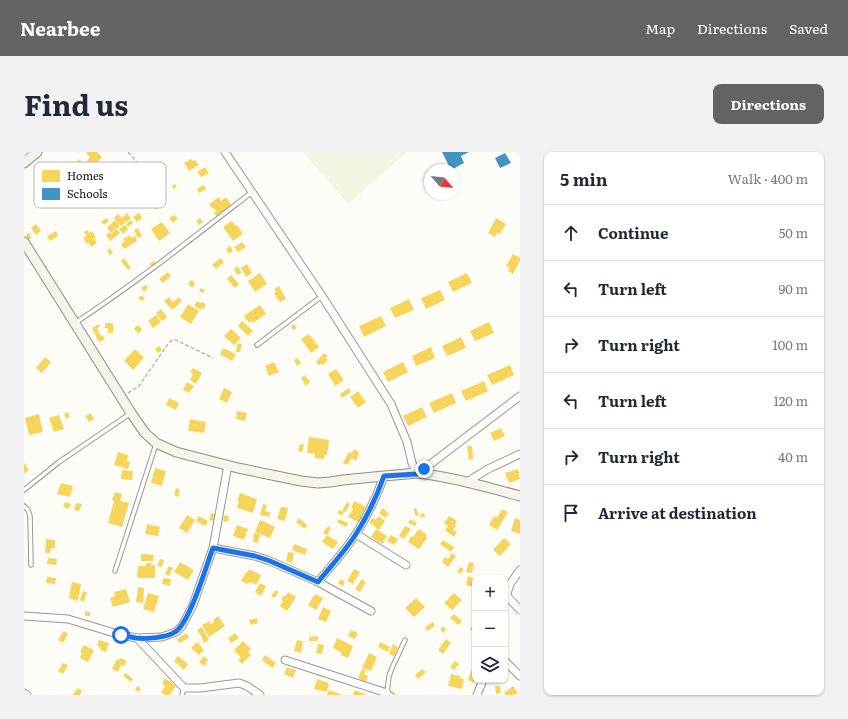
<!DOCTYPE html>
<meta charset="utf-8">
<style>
body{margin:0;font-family:Literata,serif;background:#f2f2f3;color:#1f2937}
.controls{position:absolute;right:12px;bottom:12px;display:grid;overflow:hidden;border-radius:8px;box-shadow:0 1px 3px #0004}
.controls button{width:36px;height:36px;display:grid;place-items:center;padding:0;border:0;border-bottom:1px solid #e0e1e3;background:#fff;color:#1f2937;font:20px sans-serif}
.compass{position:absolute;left:400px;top:12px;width:36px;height:36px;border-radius:50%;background:#fff;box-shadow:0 1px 3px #0004;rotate:118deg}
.stop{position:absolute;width:12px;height:12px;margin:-9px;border:3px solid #1a73e8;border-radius:50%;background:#fff}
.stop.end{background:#1a73e8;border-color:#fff;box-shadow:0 1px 4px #0008}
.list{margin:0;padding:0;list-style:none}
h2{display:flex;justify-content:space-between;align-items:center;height:52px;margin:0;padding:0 16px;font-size:17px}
h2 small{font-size:13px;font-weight:400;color:#747a83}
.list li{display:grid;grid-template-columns:26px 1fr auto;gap:12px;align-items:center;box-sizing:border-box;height:56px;padding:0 16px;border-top:1px solid #e0e1e3}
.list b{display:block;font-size:15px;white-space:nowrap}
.list em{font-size:13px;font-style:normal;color:#747a83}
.icon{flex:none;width:22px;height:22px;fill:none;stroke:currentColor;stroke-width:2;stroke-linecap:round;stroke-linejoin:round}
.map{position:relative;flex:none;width:496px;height:543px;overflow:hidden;border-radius:8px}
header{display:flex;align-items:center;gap:24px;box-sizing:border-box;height:56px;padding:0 20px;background:#646362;color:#fff}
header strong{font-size:19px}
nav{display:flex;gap:22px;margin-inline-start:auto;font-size:14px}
.intro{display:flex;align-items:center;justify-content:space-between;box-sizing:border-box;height:96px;padding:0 24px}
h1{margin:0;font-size:28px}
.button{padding:10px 18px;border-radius:8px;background:#646362;color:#fff;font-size:14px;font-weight:700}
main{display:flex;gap:24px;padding:0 24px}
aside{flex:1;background:#fff;border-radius:8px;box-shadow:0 1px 3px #0004}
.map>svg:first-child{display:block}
.pitch{fill:#f0f6e1}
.homes{fill:#f6d55c}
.schools{fill:#4393c3}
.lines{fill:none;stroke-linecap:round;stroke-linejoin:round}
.lane-casing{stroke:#979795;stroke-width:5.5}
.street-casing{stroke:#979795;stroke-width:9}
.secondary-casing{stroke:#8e8d8b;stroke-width:11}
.path{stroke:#b9b9b8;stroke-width:1.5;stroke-dasharray:4 2;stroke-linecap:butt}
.lane{stroke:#fffffe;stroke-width:3.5}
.street{stroke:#fffffe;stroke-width:7}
.secondary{stroke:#f6f4eb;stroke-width:9}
.route{stroke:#1a73e8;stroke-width:5}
.key{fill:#fff;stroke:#b8b8b8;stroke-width:1}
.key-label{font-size:11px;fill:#111}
</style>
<header>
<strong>Nearbee</strong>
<nav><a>Map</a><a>Directions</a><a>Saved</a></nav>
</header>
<div class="intro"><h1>Find us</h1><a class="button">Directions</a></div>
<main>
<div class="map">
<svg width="496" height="543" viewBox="0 0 496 543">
<rect width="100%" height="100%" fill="#fdfcf7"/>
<!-- pitch -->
<path class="pitch" d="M279,0H383L324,52Z"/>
<!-- homes -->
<g class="homes">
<path d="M63,0H73L78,5L69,15L63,9L66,5L62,1Z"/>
<path d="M55,7L60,13L54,19L49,13Z"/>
<path d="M167,7L169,9L171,8L175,13L165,19L160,11Z"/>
<path d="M181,15L185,21L177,25L173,20Z"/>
<path d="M151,32L153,35L149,37L148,34Z"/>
<path d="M180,33L182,37L175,41L173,37Z"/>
<path d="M195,45L197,49L202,45L208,54L193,65L190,61L192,59L190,56L188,57L185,52Z"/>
<path d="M136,51L137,54L131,58L130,55Z"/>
<path d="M103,61L107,66L97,74L90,66L94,62L98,66Z"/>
<path d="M115,61L118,66L113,70L109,65Z"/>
<path d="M149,63L154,66L149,71L145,66Z"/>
<path d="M82,66L85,69L80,73L77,70Z"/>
<path d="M176,66L179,70L175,73L172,69Z"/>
<path d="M472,66L482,72L476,82L473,81L471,85L464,81Z"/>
<path d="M91,68L96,74L87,81L83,76Z"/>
<path d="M107,68L109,71L104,75L102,72Z"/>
<path d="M208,69L212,74L213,73L219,82L209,89L199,75Z"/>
<path d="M138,70L146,81L135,89L127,77Z"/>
<path d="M12,72L17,79L12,83L7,76Z"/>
<path d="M101,73L104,77L99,82L95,77Z"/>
<path d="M114,76L118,84L114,86L110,78Z"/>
<path d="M93,77L96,81L86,89L82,83L86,80L87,82Z"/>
<path d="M63,78L65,81L68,79L72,86L70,87L73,91L67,95L65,91L63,92L59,86L63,84L60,80Z"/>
<path d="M32,79L34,84L26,89L23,84Z"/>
<path d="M5,81L7,86L4,88L2,83Z"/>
<path d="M106,83L107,86L111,84L113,89L100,97L97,92L101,89L99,87Z"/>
<path d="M218,90L222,95L214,100L210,95Z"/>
<path d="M206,94L209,99L205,102L202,97Z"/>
<path d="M86,96L89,101L86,103L83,99Z"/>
<path d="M489,102L496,106V109L489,122L484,119L486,116L482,114Z"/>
<path d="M100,106L107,116L104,118L97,109Z"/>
<path d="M196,106L200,110L192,117L188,113Z"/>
<path d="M130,109L132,112L128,115L125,112Z"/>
<path d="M223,112L228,121L222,125L217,116Z"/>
<path d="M213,114L218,121L213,123L210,117Z"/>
<path d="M144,120L147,124L139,131L135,127Z"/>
<path d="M236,121L243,132L231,140L224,129Z"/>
<path d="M443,121L448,131L429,140L424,130Z"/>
<path d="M207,123L215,132L211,136L203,127Z"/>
<path d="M168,128L171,132L168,136L164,131Z"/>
<path d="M122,133L124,136L120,140L117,136Z"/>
<path d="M255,134L262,147L256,150L254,147H253L250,141L252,140L250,137Z"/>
<path d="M177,136L181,138L179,141L175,139Z"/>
<path d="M416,138L421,148L402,157L397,146Z"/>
<path d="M118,143L121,147L117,149L114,146Z"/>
<path d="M145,145L149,150L155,145L158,149L148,158L140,149Z"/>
<path d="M385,147L390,158L371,166L366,156Z"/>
<path d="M173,149L177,151L178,150L182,152L180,157L178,156L177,158L170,154Z"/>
<path d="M164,152L175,159L167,172L156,165Z"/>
<path d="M236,153L242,162L229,171L228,169L225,171L220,164Z"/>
<path d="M137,157L143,165L138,169L132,161Z"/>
<path d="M132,163L137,170L129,176L124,169Z"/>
<path d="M357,164L362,174L340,185L335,174Z"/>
<path d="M218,169L229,179L224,184L214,174Z"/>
<path d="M465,170L470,181L451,189L446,179Z"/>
<path d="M81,171H89V181H84V176H81Z"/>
<path d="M75,172L76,175L73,176L77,184L78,183L81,187L75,190L68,176Z"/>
<path d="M270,172L273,176L269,178L267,174Z"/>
<path d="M113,173L118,177L115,182L110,177Z"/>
<path d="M207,177L217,186L210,193L200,184Z"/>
<path d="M285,182L295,195L287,201L277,187Z"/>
<path d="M437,185L442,196L423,204L418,194Z"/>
<path d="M213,192H218L216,200H212Z"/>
<path d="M135,194L138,198L134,201L131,197Z"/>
<path d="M407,195L411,206L392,214L388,204Z"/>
<path d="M199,196L212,202L208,209L196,202Z"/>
<path d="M111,197L120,206L109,218L100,209Z"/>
<path d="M300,201L304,204L302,206L304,208L299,213L297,211L296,214L292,210Z"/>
<path d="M21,205L27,210L18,221L12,216Z"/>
<path d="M273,206L277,211L273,214L270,208Z"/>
<path d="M250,210L255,220L245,224L241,214Z"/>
<path d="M379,210L384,220L364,230L359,220Z"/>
<path d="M486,213L490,223L468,233L463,223Z"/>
<path d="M169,216L178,221L172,232L166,228L169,222L166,220Z"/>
<path d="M312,217L320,228L311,234L304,222Z"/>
<path d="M281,223L286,230L282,234L277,226Z"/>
<path d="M460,229L464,239L442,249L437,239Z"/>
<path d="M163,230L170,234L165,241L159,238Z"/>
<path d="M200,236L208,240L203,251L195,247Z"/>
<path d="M325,236L327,240L318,246L316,242Z"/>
<path d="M334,239L342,250L334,256L326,245Z"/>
<path d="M428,241L432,251L410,261L405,251Z"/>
<path d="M145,246L155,251L152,258L142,253Z"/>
<path d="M398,255L403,265L384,274L379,264Z"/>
<path d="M213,259L223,261L221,269L212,267Z"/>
<path d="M44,260L46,265L42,267L40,262Z"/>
<path d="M67,261L70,267L65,270L61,264Z"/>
<path d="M15,262L19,280L5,283L1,266Z"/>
<path d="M35,263L40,277L30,280L25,266Z"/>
<path d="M166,267L182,270L180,281L164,279Z"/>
<path d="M477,276L481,284L470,289L466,281Z"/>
<path d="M285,285L305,288L303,303H300V307L291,306V302L283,301Z"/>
<path d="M276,292L280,293L278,300L274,299Z"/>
<path d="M443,294H448L449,307L445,308Z"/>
<path d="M330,297L335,300L334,302H335L332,309L327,306L324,313L319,311L325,300L328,301Z"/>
<path d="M94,300L104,303L103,309L106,310L104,317L90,313Z"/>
<path d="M0,311L5,318L0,322Z"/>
<path d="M131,316L142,319L138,334L127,331Z"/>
<path d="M494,317L496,327L485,331L481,321Z"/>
<path d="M98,318L109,319L108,328L97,327Z"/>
<path d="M37,331L49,334L46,345L33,342Z"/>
<path d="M152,336L156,338L154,345L150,343Z"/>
<path d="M91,340L98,342L96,349L105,351L98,375L84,371L90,349L88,348Z"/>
<path d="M216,341L233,347L229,361L213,356L215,349H213Z"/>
<path d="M330,349L342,355L334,370L324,365L329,357L327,356Z"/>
<path d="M41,350L47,352L45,357L39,355Z"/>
<path d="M323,350L326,352L322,360L318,359Z"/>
<path d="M52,351L58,352L55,359L50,358Z"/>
<path d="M239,352L243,353L241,359L246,360L245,365L236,363Z"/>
<path d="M257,355L264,356L261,369L253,367Z"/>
<path d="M359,356L365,362L361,366L355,361Z"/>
<path d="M392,356L395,363L392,364L389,357Z"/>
<path d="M478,357L484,360L473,378L465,373L470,364L473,366Z"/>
<path d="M315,358L320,360L318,364L313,361Z"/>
<path d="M187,361L192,362L190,369L185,368Z"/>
<path d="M400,361L401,365L397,366L396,362Z"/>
<path d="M163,363L171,368L163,381L155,376Z"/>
<path d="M200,363L205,364L204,370L199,369Z"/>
<path d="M175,364L184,369L181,374L172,369Z"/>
<path d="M355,364L361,369L355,378L345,370L349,366L351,368Z"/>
<path d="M425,364L433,369L431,373L432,374L429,378L433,380L430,385L421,378L424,374L420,371Z"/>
<path d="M275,366L283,373L281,377L272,370Z"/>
<path d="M491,366L496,368V382L487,379Z"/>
<path d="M315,367L324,371L322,375L313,370Z"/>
<path d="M386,367L393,371L391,374L384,371Z"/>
<path d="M236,368L251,375L246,386L231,380Z"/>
<path d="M123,372L136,375L134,384L121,382Z"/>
<path d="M213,373L224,377L220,388L209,384Z"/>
<path d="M304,374L307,376L303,383L314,390L309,397L298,390L303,383L299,381Z"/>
<path d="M381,374L387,377L380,387L375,384Z"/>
<path d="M352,377L363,384L358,392L347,385Z"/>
<path d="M395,377L403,383L402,385L403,386L395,397L384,390L387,384L389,385Z"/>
<path d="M230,381L236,382L234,391L229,390Z"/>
<path d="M367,383L374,387L370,393L363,389Z"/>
<path d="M480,386L487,392L476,404L469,398Z"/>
<path d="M22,387L31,388V396H27L26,401H21Z"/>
<path d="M419,388L430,395L427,400L416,392Z"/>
<path d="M270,392L283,397L281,403L268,398Z"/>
<path d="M264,400L270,401L268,411L262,409Z"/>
<path d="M428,401L432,404L424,415L418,410L421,405L424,407Z"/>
<path d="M117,402L130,403L129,409H117Z"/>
<path d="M24,406L33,407L32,413L23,412Z"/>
<path d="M136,407L140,408L138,415L133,414Z"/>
<path d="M156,410L170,418L164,428L150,420Z"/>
<path d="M445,410L450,411L448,421L442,420Z"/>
<path d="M122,411H128L127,413H131V426H113L114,414H122Z"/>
<path d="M145,414L149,416L145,424L141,422Z"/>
<path d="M436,415L440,417L437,422L433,420Z"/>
<path d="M225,417L237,423L232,433L228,430L227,432L224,430L223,432L217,429L223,419L224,420Z"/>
<path d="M330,417L336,420L329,432L323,429Z"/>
<path d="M444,424L451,427V431L450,435L442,433Z"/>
<path d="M23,425L32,426L31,432L22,431Z"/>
<path d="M139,426L147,427L146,434L138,432Z"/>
<path d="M317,427L321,430L319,434L314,431Z"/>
<path d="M338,427L342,430L336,440L331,437Z"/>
<path d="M48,430L57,432L54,449L45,446Z"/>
<path d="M236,431L242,434L237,444L231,440Z"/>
<path d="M114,435L120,436L119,451L112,450Z"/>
<path d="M102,437L106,450L89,455L86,446L91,444L90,440Z"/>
<path d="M252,438L255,440L250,446L247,444Z"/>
<path d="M59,439L63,440L60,450L56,448Z"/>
<path d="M264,440L272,445L263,459L256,454L259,449L257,448L260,443L262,444Z"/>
<path d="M124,441L135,444L130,460L119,457Z"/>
<path d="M430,441L438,448L428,458L420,451Z"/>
<path d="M291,442L299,446L292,458L284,453Z"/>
<path d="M392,446L401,455L390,465L381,456Z"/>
<path d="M299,455L307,459L302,470L294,467Z"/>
<path d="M61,459L66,460V464H61Z"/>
<path d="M430,462L438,469L434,473L426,466Z"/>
<path d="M194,464L201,474L185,485L178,473L185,469L187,472L190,470L189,468Z"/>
<path d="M233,466L234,471L227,473L225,468Z"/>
<path d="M409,470L411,474L403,479L401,475Z"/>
<path d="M451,471V482L446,477Z"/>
<path d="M420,474L422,478L419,481L416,477Z"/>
<path d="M178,475L185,488L180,491L178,487H179L173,478Z"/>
<path d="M327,478L334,481L331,487L324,484Z"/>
<path d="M40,479L44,482L39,491L34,488Z"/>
<path d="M163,481L165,486L155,491L153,487Z"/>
<path d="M211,481L215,486L207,491L204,486Z"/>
<path d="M294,484V489H285V485Z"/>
<path d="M313,486L329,494L324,506L317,503L318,501L309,496Z"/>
<path d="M422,487L427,491L419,502L414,498Z"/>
<path d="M75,488L85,491L82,500L76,498L77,495L73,494Z"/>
<path d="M273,488L279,489L277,501L270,499Z"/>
<path d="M219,489L227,497L224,500L227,503L218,512L214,508L217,506L210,498Z"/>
<path d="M173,490L180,498L175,503L167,496Z"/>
<path d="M356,490L366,495L364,500L354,495Z"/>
<path d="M294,492L300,493L298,502L292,501Z"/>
<path d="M369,492L374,495L370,504L365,502Z"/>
<path d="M60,493L70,498L64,510L56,506L58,501L56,500Z"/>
<path d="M345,501L353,505L347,519L338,516Z"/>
<path d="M241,503L252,511L248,516L238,508Z"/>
<path d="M154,504L164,512L160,518L150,509Z"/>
<path d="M180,504L184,508L180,514L175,510Z"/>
<path d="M96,506L103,509L100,514L97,513L94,520L88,517L93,507L95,508Z"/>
<path d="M431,509L435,512L430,518L426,515Z"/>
<path d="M39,511L44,513L39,522L34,519Z"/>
<path d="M263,515L272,518L269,526L260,522Z"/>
<path d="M338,517L342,518L340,522L344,524L342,530L334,526Z"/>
<path d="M398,517L402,520L394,527L391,523Z"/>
<path d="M448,517L451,518V528L450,531L444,528Z"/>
<path d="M102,521L109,527L107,530L99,524Z"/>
<path d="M427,522L436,524V526L440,527L438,537L424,534Z"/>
<path d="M141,526L152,534L146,543H141L137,540L141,534L138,531Z"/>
<path d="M293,527L305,531L303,540L290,537Z"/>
<path d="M113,534L117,536L115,540L111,538Z"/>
<path d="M471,534H476L477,541L472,542Z"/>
<path d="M489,534L494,541L490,543H482L480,541Z"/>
<path d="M54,536L58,539L56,543H49Z"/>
<path d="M305,538L318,543H303Z"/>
<path d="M331,538L343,543H329Z"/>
</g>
<!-- schools -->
<g class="schools">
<path d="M418,0H445L437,4L440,11L427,18Z"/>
<path d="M481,1L487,11L476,16L471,6Z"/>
</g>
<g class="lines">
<defs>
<g id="lane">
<path d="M51,171C112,131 170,85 228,40"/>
<path d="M233,193L298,144"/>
<path d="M0,338L35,310L107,261"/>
<path d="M0,354L4,358L6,364L7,413"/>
<path d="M91,419L132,292"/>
<path d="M158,543L160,536"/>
<path d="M368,543L363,541L365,524L368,516L381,488"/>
</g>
<g id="street">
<path d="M201,0L298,144L367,252L383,290L388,311L393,321L400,317L496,244"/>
<path d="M443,330L464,317L496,302"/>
<path d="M332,382L382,413"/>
<path d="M189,396L231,404L246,409L294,430C307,414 321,399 332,382C344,363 353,344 360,324"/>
<path d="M294,430L347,459"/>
<path d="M482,443L496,458"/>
<path d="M481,448L486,432L496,418"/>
<path d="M0,464L44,467L97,483L113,486L138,485L152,480L158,474L169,453L189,396L204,313"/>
<path d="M113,486L160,536H176L215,531L223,534L236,543"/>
<path d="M261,508L363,541"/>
<path d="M481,509L496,524"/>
<path d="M0,541L3,543"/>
<path d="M453,543L459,528"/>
</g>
<g id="secondary">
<path d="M0,11L13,0"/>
<path d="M0,90L107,261L121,281L132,291L152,300L214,316L277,329L294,331L306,330L319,328L360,324L393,321C428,325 462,335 496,344"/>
</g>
</defs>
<!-- lane casing -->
<use href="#lane" class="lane-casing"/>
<!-- street casing -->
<use href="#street" class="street-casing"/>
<!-- secondary casing -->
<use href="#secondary" class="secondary-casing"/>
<!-- path -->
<g class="path">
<path d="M104,0L118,16"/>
<path d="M104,241L115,234L144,192L148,188H152L189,206"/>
</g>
<!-- lane -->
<use href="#lane" class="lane"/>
<!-- street -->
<use href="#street" class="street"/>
<!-- secondary -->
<use href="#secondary" class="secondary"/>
</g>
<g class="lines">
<!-- route -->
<path class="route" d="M97,483C102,484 107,485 112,486C122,487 142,486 151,480C166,471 182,414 189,396L231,404L246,409L294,430C307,414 321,399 332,382C344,363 353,344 360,324L393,322L400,317"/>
</g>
<!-- legend -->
<rect x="10" y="10" width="132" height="46" rx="6" class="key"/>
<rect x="18" y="18" width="18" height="12" fill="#f6d55c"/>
<rect x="18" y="36" width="18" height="12" fill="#4393c3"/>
<g class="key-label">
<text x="43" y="28">Homes</text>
<text x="43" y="46">Schools</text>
</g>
</svg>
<div class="controls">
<button>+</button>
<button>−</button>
<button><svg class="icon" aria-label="layers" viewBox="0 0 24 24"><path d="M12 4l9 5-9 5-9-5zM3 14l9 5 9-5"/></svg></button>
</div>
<svg class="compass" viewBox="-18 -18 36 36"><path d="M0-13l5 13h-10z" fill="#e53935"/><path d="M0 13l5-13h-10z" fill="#747a83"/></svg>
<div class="stop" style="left:97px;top:483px"></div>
<div class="stop end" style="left:400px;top:317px"></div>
</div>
<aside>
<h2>5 min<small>Walk · 400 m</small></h2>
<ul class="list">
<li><svg class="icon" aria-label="ahead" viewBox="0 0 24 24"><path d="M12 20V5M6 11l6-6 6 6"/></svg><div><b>Continue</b></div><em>50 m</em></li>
<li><svg class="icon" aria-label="left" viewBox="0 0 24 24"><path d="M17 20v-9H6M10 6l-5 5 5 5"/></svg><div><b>Turn left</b></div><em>90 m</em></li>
<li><svg class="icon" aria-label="right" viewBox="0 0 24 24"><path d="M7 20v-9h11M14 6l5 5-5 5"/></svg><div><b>Turn right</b></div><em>100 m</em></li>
<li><svg class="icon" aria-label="left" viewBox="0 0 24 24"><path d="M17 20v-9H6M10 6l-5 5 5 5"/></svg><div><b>Turn left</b></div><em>120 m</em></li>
<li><svg class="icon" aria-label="right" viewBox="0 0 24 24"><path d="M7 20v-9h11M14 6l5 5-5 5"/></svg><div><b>Turn right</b></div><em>40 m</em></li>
<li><svg class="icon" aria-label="arrive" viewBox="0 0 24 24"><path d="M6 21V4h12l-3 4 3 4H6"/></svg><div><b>Arrive at destination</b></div></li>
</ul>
</aside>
</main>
